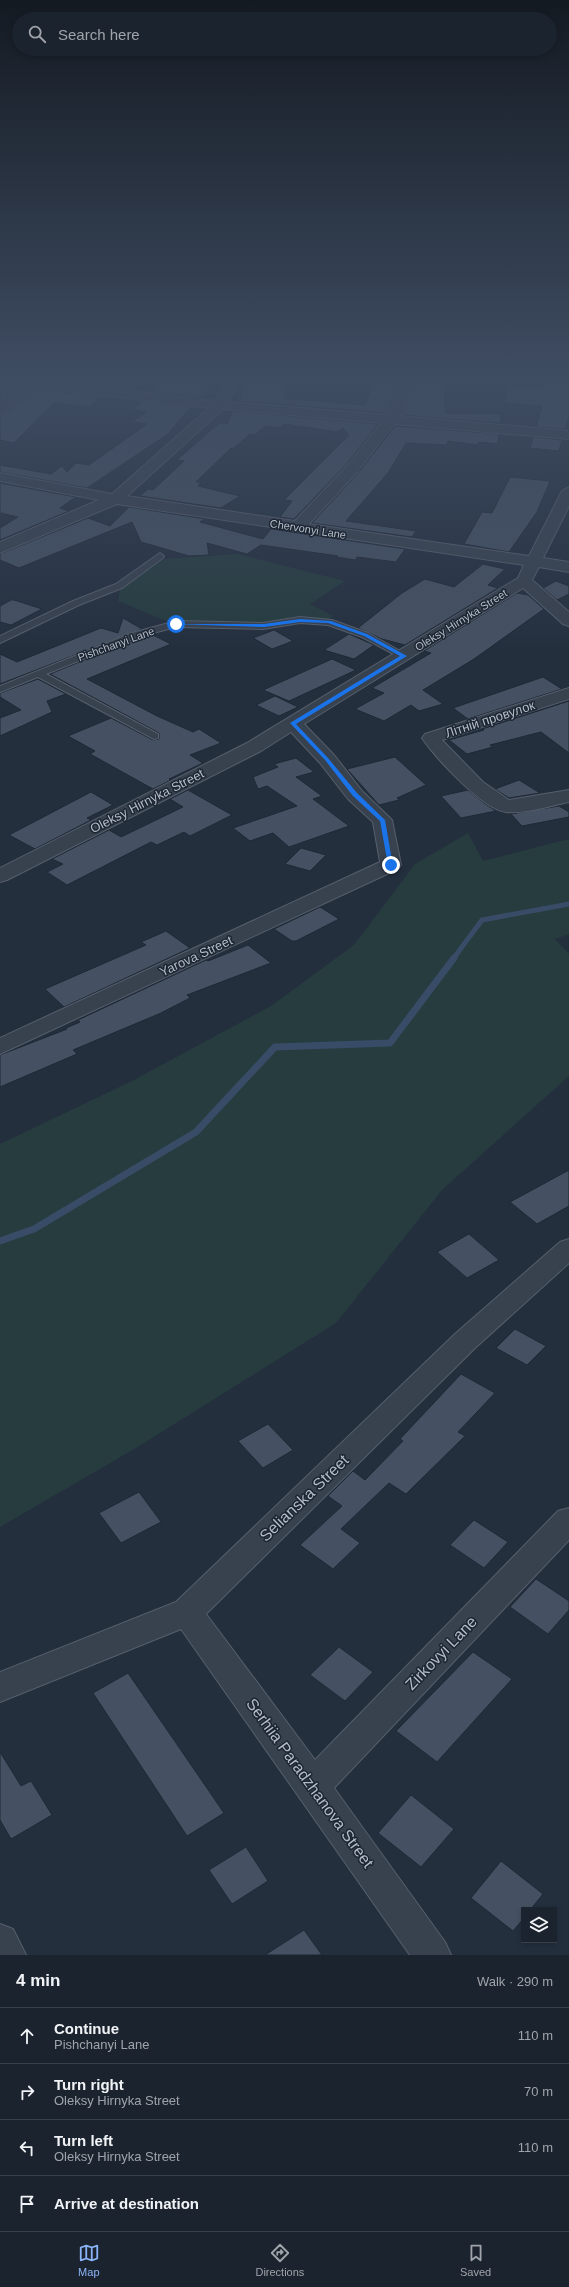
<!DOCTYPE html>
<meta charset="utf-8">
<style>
body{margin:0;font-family:Helvetica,sans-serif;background:#242b36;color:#f1f3f6}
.controls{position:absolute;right:12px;bottom:12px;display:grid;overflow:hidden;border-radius:0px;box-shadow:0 2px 6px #0003}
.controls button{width:36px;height:36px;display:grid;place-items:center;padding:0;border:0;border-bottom:1px solid #39404a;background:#1b232e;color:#f1f3f6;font:20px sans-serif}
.stop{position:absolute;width:12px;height:12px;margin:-9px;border:3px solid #1a73e8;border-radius:50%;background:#fff}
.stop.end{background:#1a73e8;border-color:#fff;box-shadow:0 1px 4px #0008}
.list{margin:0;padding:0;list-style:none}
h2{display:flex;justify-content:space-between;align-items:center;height:52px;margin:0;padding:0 16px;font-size:17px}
h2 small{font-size:13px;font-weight:400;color:#a0a4aa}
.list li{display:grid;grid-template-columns:26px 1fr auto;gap:12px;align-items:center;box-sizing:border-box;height:56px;padding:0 16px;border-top:1px solid #39404a}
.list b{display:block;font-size:15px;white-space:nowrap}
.list p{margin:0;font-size:13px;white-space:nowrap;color:#a0a4aa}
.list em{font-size:13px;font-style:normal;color:#a0a4aa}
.icon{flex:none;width:22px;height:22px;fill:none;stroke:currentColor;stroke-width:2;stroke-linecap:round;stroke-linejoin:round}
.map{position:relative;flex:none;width:569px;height:1955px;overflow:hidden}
.search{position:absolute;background:#1b232e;box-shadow:0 2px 6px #0003;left:12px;right:12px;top:12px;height:44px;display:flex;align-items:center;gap:10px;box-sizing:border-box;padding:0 14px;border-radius:22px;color:#a0a4aa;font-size:15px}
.sheet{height:276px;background:#1b232e}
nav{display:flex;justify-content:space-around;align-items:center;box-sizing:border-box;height:56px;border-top:1px solid #39404a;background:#1b232e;font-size:11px;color:#a0a4aa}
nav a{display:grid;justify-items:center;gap:2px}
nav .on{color:#8ab4f8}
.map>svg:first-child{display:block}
.green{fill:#263c3f}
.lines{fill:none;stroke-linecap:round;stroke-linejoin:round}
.stream-far1{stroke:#394c67;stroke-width:5}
.stream{stroke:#394c67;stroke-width:7}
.building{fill:#455162;stroke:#1f2835}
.service-casing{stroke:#565f6c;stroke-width:2}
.minor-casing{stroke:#565f6c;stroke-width:2}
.service{fill:#38414e;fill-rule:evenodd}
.minor{fill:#38414e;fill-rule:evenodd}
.route{fill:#1a73e8}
.labels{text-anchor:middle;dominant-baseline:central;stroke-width:3;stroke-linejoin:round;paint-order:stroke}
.far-street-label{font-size:11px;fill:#b4bcc9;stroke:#1d2633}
.street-label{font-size:13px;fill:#b4bcc9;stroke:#1d2633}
.near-street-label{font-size:16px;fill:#b4bcc9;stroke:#1d2633}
</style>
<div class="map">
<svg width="569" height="1955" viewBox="0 0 569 1955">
<rect width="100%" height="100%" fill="#242f3e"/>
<!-- green -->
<g class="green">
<path d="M237,554L345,581L310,604L333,616L327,620L299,618L266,622L166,621L118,601L120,589L165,559Z"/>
<path d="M468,833L483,861L569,839V934L555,939L569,954V1076L442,1190L336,1323L136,1448L0,1527V1144L132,1081L271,1006L354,945L415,864Z"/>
</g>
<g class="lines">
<!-- stream-far1 -->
<path class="stream-far1" d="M453,959L482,920L569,904"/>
<!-- stream -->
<path class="stream" d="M0,1241L34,1229L196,1132L275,1047L390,1043L454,958"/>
</g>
<!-- building -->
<g class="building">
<path d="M33,377H118L109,387Z"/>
<path d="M190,377H217L200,397L152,392L163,381L177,383L181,380H188Z"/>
<path d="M377,377H404L386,413L238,401L248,381H286L284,398L364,405Z"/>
<path d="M419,377H447L444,395L446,413L501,414L500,423L402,415Z"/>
<path d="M546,378L569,380V417L565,429L536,427L542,406L504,403L509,386L543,388Z"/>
<path d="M0,385L18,386L0,400Z"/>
<path d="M37,389L100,396L91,407L54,403L14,443L0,440V413L6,412Z"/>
<path d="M142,401L191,407L168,434L87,488L0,472V465L51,474L62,466L67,472L76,463L89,465L147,424L132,422L147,412L133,410Z"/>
<path d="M233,411L378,424L346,465L294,519L280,517L292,501L284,500L349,435L343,428L337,432L285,424L280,428L265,426L255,435L250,434L234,448H231L196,482H201L198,486L240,496L221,508L140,496L148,489L153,490L184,461L177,460L219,423L227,424Z"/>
<path d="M395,426L499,434L498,444L479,442L478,445L448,441L447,445L406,443L388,473L346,521L416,531L412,537L312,523L358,473Z"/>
<path d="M533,437L562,440L559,451L530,448Z"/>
<path d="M510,477L550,481L537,512L509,552L464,544L482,512L492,513Z"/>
<path d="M0,483L76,497L60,508L69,511L0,540V528L18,517L0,513Z"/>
<path d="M129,507L205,519L200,522L263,539L271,529L405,549L396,562L357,557L355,560L337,557L338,556L261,545L247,554L207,543L209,555L189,556L141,542L132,522L19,568L0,560V554L88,518L110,526Z"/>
<path d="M483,564L505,569L488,585L498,588L405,645L382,639L358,628L402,593L425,579L454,587Z"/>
<path d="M556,581L569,586V594L557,600L543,588Z"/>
<path d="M517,593L528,595L544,609L474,659L423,690L443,704L419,711L411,705L384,721L355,709L384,693L372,688L431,653L424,651Z"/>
<path d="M11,600H14L42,609L11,625L0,622V606Z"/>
<path d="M123,618L142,629L0,684V654L17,662L101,628L118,633Z"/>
<path d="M274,630L293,641L272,649L253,638Z"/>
<path d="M349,634L374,645L354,659L324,650Z"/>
<path d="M153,635L171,644L87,679L157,716L193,732L199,729L221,743L190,755L203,763L169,779L171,780L153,789L90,754L95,751L68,736L111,718L153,740L159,739V733L50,674L138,638Z"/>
<path d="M332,659L356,670L289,701L263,690Z"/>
<path d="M543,677L562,689L468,719L453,708Z"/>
<path d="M38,679L66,694L47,701L52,712L0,736V718L21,710L0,697V693Z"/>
<path d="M275,696L298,707L279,716L256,705Z"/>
<path d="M569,701V753L541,732L490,745L493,747L467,754L449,740L484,730L482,729Z"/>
<path d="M395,757L426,785L397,798L399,800L379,805L347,769Z"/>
<path d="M296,758L314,772L296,777L322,796L313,799L349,826L289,847L273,833L250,841L233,828L297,806L267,786L258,789L253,777L278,767L274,764Z"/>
<path d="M519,780L540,793L509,798L495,789Z"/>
<path d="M188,790L232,815L190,836L184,832L157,845L151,842L67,885L47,872L63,864L52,859L109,830L121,837L183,807L170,799Z"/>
<path d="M468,790L484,803L496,811L461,818L441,796Z"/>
<path d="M91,792L113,805L87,818L91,820L35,849L9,835Z"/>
<path d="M559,806L569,812V817L522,826L511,814Z"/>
<path d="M301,848L326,855L310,871L285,864Z"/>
<path d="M320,907L339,919L296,941H292L274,929Z"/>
<path d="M166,931L190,948L64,1007L45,989L146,945L141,942Z"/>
<path d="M248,945L271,963L187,995L190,998L161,1013L73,1050L77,1054L0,1087V1055L67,1029L66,1028L80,1022L78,1020L206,960L208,961Z"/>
<path d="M569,1170V1206L537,1224L510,1202Z"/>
<path d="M469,1234L499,1260L467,1278L437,1252Z"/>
<path d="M515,1329L546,1346L527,1365L496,1348Z"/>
<path d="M461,1374L495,1393L458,1432L465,1436L406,1494L389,1483L341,1529L360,1543L333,1569L300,1545L342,1506L328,1496L353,1471L365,1480L403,1441L400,1439Z"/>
<path d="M268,1424L293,1450L263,1468L238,1441Z"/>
<path d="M139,1492L161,1522L121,1543L99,1513Z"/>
<path d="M474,1520L508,1542L484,1568L450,1545Z"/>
<path d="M536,1579L569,1601V1610L548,1634L510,1607Z"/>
<path d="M339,1647L373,1672L345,1701L310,1675Z"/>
<path d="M473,1652L512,1679L437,1762L396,1731Z"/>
<path d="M128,1673L224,1813L187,1836L93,1693Z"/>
<path d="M0,1752L21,1786L31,1781L52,1815L11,1839L0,1820Z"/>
<path d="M411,1795L454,1829L421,1867L378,1833Z"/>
<path d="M246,1847L268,1881L232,1904L209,1870Z"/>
<path d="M501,1861L543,1894L530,1910H524V1918L513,1931L471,1898Z"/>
<path d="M304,1930L322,1955H265Z"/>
</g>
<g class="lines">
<defs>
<g id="service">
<path d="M160,553L164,556L163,558L122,588L79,605L0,643V636L73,601L116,584Z"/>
<path d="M300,617L332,620L368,633L409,656L407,658H401L362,637L328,625L300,623L263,629L176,627L138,637L46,674L158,734V738L154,739L38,677L0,692V686L132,633L176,621L263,623Z"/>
</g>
<g id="minor">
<path d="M0,377H18L216,401L229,377H241L228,402L387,415L406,377H418L400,416L569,431V439L394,424L357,472L309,524L529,556L562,491L569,487V506L543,558L569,562V572L539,567L532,580L569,612V626L563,624L523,588L304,724L334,755L362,791L392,820L401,865L398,869L0,1054V1038L380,862L373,822L348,799L320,763L291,732L261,751L7,880L0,882V868L247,743L518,578L524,565L117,504L0,553V542L99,500L0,481V473L112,494L209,408L37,387L5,411L0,412V402L22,385L0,383ZM223,409L381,423L347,466L295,521L127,496Z"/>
<path d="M569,688V699L442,740L483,782L509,800L569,790V802C549,806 526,814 506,812C483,810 435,757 422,738L425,734Z"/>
<path d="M569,1239V1263L475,1348L206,1614L315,1760L558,1511L569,1508V1540L334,1788L445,1942L451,1955H410L181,1629L0,1702V1672L176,1602L455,1334L560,1242Z"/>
<path d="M0,1924L13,1929L26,1955H0Z"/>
</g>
</defs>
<!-- service casing -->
<use href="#service" class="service-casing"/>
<!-- minor casing -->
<use href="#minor" class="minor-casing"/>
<!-- service -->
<use href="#service" class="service"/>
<!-- minor -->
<use href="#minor" class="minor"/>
</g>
<!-- sky -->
<linearGradient id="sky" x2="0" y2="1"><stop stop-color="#141a22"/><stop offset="0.58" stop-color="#3f4d63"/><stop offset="1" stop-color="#3f4d63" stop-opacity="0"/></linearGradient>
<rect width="569" height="651" fill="url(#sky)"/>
<!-- route -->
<path class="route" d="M300,619L331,621L367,634L407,656L296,724L328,758L357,793L385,820L393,866L388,865L380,821L353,796L325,760L290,723L400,656L364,636L328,623L300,622L264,627L173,624H264Z"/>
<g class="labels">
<!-- far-street labels -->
<g class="far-street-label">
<text transform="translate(308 529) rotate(9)">Chervonyi Lane</text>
<text transform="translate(461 620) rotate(-32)">Oleksy Hirnyka Street</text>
<text transform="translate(116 644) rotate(-20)">Pishchanyi Lane</text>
</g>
<!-- street labels -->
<g class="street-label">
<text transform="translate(490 719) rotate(-18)">Літній провулок</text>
<text transform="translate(147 801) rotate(-27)">Oleksy Hirnyka Street</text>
<text transform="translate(196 956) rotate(-25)">Yarova Street</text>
</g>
<!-- near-street labels -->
<g class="near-street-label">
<text transform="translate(304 1498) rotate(-44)">Selianska Street</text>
<text transform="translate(441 1653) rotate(-46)">Zirkovyi Lane</text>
<text transform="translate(310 1783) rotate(54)">Serhiia Paradzhanova Street</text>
</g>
</g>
</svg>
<div class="controls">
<button><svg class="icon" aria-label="layers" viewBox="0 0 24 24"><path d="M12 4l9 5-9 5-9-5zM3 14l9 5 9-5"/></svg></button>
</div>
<div class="stop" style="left:176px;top:624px"></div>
<div class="stop end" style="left:391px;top:865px"></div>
<div class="search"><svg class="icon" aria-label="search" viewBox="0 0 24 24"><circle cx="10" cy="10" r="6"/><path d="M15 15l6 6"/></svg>Search here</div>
</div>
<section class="sheet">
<h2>4 min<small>Walk · 290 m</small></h2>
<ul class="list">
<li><svg class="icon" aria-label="ahead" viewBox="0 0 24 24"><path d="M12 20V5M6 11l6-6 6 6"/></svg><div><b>Continue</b><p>Pishchanyi Lane</p></div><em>110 m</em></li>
<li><svg class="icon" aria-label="right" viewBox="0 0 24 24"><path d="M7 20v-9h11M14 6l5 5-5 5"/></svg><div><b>Turn right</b><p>Oleksy Hirnyka Street</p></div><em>70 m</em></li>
<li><svg class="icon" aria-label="left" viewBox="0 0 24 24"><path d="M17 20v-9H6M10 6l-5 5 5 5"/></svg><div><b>Turn left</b><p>Oleksy Hirnyka Street</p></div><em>110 m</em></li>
<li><svg class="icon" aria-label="arrive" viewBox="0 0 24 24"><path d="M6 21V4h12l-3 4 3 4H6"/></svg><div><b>Arrive at destination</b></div></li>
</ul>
</section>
<nav>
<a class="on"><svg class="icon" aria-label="map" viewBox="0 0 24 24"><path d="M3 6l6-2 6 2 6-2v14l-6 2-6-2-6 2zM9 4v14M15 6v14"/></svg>Map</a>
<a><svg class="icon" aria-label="directions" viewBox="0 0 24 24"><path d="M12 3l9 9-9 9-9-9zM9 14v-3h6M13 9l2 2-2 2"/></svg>Directions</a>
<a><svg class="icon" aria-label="saved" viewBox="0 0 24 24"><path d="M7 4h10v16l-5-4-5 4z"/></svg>Saved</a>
</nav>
